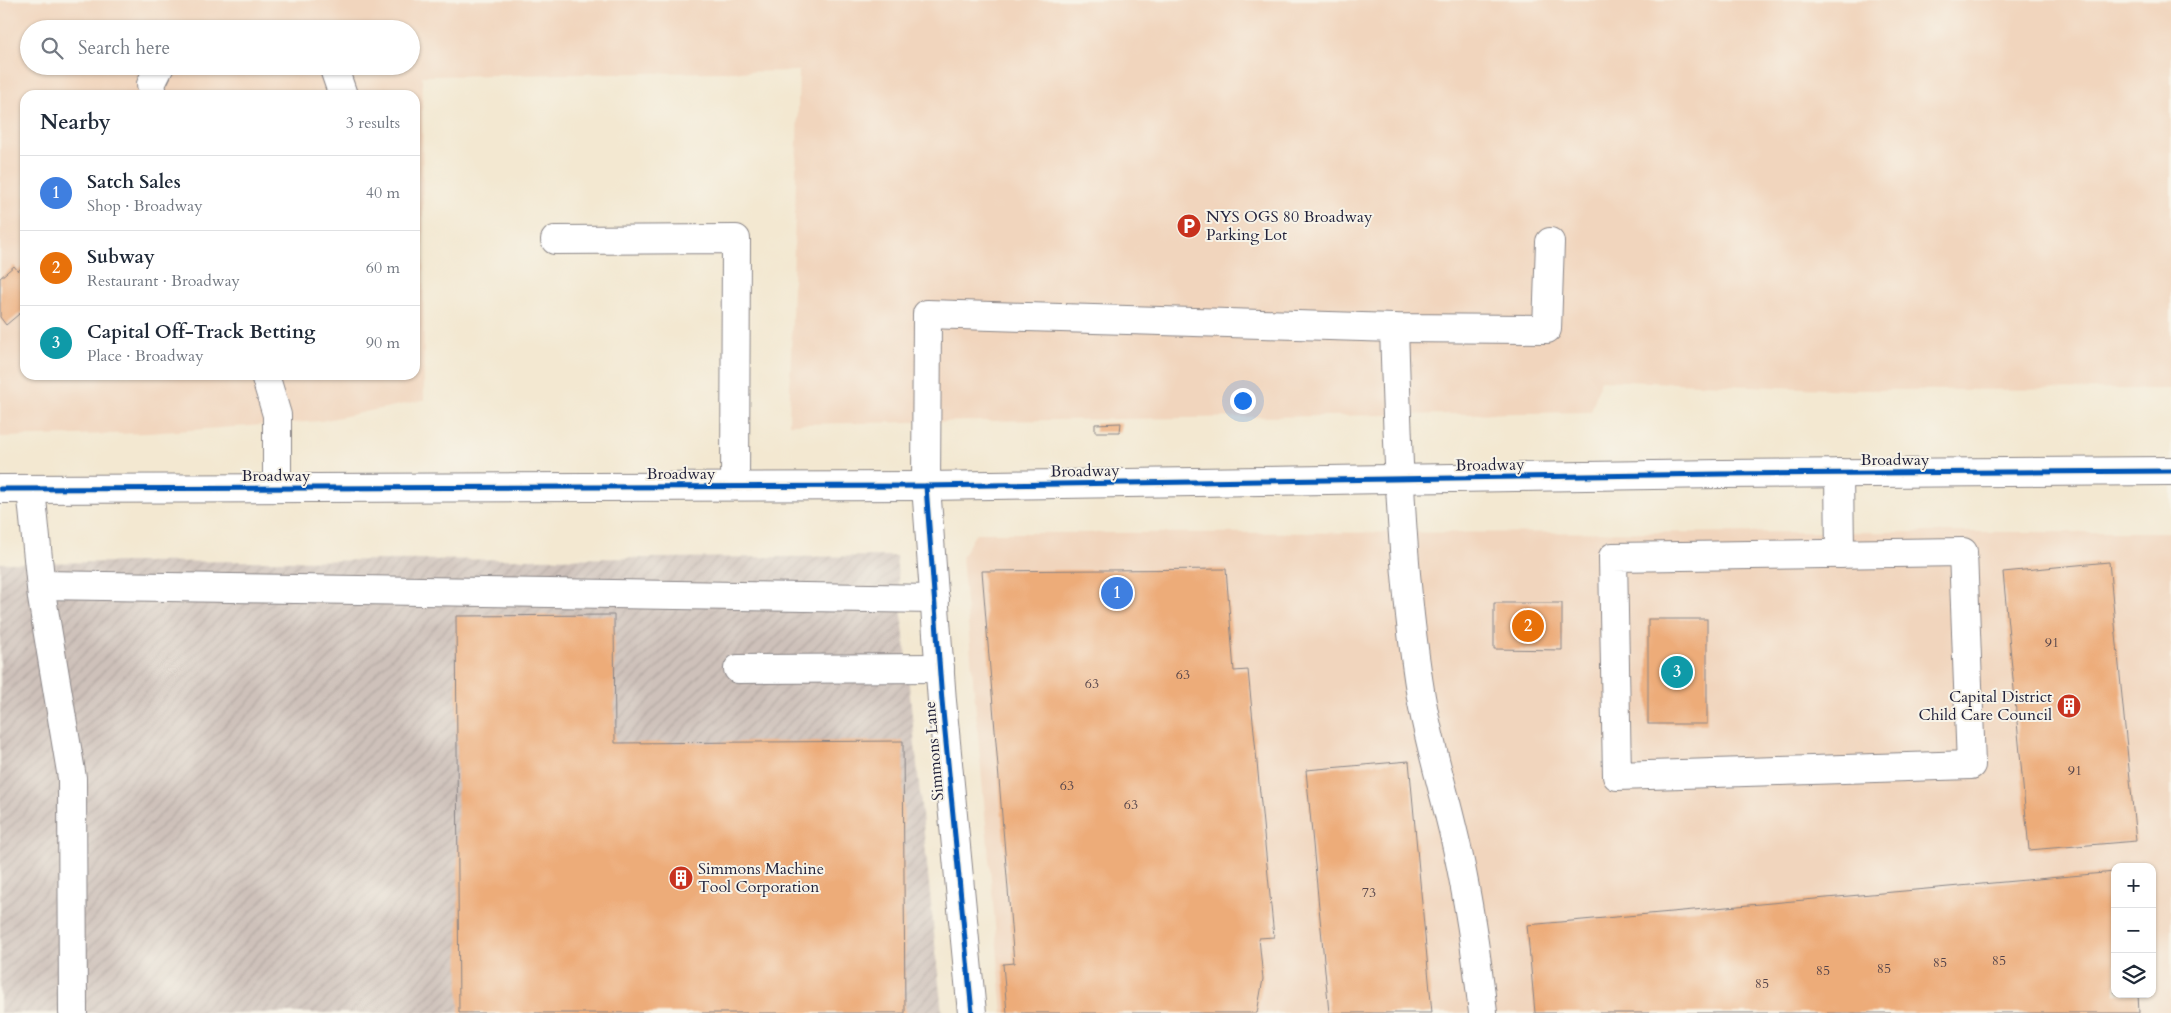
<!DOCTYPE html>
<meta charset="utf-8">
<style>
body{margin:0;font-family:Cardo,serif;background:#f6f6f7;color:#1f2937}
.controls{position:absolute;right:15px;bottom:15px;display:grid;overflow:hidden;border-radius:10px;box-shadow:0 1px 4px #0004}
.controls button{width:45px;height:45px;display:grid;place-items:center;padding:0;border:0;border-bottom:1px solid #e0e1e3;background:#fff;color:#1f2937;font:25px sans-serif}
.you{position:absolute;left:1242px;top:400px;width:18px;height:18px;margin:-12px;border:4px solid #fff;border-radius:50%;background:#1a73e8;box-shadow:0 0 0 8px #1a73e833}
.badge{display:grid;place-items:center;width:32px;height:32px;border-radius:50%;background:#c8321e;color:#fff;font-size:16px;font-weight:700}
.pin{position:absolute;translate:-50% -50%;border:2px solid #fff;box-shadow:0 1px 5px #0006}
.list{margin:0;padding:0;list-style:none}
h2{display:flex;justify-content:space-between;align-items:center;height:65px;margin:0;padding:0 20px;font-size:21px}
h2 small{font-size:16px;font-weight:400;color:#747a83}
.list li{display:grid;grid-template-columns:32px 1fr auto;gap:15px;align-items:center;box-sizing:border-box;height:75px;padding:0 20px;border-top:1px solid #e0e1e3}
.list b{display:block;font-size:19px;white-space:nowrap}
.list p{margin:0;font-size:16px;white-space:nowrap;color:#747a83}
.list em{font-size:16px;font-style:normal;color:#747a83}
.icon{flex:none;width:28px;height:28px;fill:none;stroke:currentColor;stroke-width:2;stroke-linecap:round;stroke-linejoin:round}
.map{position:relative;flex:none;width:2171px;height:1013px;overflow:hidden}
.search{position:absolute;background:#fff;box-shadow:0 1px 4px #0004;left:20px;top:20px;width:400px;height:55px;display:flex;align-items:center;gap:12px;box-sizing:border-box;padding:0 18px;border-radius:28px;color:#747a83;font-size:19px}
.panel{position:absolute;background:#fff;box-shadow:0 1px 4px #0004;left:20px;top:90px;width:400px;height:290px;border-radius:15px}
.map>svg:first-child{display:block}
.built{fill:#f1d5bd;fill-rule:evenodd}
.industrial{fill:url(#industrial-furrows)}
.building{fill:#edac79}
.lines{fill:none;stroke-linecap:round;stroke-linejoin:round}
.minor-casing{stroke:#8a8586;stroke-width:30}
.major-casing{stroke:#8a8586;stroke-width:30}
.minor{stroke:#fff;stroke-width:28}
.major{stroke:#fff;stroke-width:28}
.cycleway-casing{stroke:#f7f3e8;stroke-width:8}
.cycleway{stroke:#0057b8;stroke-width:5}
.labels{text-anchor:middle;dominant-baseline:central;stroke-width:4;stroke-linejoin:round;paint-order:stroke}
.number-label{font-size:14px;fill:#55444a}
.poi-label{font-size:16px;fill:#22223b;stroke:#f7f3e8;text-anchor:start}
.street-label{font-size:16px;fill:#22223b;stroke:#f7f3e8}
</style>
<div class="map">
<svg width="2171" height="1013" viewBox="0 0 2171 1013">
<defs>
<pattern id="industrial-furrows" width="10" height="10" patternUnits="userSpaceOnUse" patternTransform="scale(1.25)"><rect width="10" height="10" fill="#cec1ba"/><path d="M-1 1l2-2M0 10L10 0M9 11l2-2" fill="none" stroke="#b1a6a1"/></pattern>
</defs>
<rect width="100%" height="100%" fill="#f7f3e8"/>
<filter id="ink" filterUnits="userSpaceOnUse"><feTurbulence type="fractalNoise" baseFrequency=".02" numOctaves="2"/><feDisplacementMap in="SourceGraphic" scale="10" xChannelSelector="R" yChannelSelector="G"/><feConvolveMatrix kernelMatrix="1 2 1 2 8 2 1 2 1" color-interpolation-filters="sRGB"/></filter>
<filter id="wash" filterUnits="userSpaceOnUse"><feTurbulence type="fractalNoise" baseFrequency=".0096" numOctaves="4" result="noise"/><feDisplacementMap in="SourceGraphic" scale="20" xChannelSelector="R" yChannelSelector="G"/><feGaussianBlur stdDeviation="1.12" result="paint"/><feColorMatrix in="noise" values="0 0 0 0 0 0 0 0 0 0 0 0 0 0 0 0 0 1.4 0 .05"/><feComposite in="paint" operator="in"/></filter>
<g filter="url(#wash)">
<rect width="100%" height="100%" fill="#f3e8d1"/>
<!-- built -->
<g class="built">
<path d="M0,0H2171V389L1854,390L1601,380L1591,412L789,424L799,71L422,76L424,400L321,421L148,433L0,437ZM29,29H411V66H29ZM25,95H415V375H25Z"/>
<path d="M2171,532V1013H1003L962,557L976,533ZM2115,867H2152V994H2115Z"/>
</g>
<!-- industrial -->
<path class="industrial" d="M896,556L942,1013H0V563Z"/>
<g id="blocks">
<!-- building -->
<g class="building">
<path d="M25,265V309L6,325L0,317V278L14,266L18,271Z"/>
<path d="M1121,423L1120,432H1095V424Z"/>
<path d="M2109,562L2136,841L2029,850L2003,572Z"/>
<path d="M1226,569L1234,671L1248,670L1274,937L1259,938L1263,979L1257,1013H1007L1003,964L1014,963L982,571Z"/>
<path d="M1494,603H1562V650L1494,649Z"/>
<path d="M614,615L615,743L903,741L905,1013H459L456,616Z"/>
<rect x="1648" y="619" width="59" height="105"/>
<path d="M1409,761L1432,1013H1329L1306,770Z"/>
<path d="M2115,872V994H2138L2139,1013H1535L1527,925Z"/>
</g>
</g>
</g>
<g filter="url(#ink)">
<use href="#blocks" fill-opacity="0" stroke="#8a8586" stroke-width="1"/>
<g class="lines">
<defs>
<g id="minor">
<path d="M333,66L343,95"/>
<path d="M153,95L151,84L160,66"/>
<path d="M555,240L736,239L735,486"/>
<path d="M1394,328C1398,451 1401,575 1421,697C1430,748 1446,798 1457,848C1469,903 1477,958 1483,1013"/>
<path d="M265,375L277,415V488"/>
<path d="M1839,473L1840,554"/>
<path d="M31,489L42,598L72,778L73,1013"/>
<path d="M1963,552L1971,765L1617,776L1613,557Z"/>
<path d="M41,585L935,599"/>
<path d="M738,669L940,668"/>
<path d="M972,1013L942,701L926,486L927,314L1394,328L1547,329L1550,242"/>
</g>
<path id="major" d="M0,489L926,486L1721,474L2171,471"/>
</defs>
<!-- minor casing -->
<use href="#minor" class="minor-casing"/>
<!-- major casing -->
<use href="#major" class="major-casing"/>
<!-- minor -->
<use href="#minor" class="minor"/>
<!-- major -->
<use href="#major" class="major"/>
<defs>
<g id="cycleway">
<path d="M926,486L942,701L972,1013"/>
<path d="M0,489L926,486L1721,474L2171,471"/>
</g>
</defs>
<!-- cycleway casing -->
<use href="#cycleway" class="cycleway-casing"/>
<!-- cycleway -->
<use href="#cycleway" class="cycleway"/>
</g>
</g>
<!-- icons -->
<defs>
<symbol id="parking-disc" viewBox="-11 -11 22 22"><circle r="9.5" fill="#c8321e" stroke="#f7f3e8"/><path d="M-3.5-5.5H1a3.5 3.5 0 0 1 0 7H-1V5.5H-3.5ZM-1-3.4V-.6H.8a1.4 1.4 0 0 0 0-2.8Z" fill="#fff"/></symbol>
<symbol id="building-disc" viewBox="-11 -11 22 22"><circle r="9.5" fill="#c8321e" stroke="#f7f3e8"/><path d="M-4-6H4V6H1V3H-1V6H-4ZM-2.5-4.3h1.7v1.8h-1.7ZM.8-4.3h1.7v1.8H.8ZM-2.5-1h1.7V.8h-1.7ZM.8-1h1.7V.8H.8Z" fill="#fff"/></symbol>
</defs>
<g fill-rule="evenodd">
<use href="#parking-disc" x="1175" y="212" width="28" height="28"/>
<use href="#building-disc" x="2055" y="692" width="28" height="28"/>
<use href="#building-disc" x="667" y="864" width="28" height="28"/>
</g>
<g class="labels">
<!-- number labels -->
<g class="number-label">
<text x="2052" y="642">91</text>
<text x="1183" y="674">63</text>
<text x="1092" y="683">63</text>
<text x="2075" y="770">91</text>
<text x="1067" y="785">63</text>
<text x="1131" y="804">63</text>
<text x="1369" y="892">73</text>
<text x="1999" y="960">85</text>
<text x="1940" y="962">85</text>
<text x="1884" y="968">85</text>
<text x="1823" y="970">85</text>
<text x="1762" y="983">85</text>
</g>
<!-- poi labels -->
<g class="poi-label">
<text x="1206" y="217">NYS OGS 80 Broadway<tspan x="1206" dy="18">Parking Lot</tspan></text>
<text x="2052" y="697" text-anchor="end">Capital District<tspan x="2052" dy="18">Child Care Council</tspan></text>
<text x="698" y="869">Simmons Machine<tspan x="698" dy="18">Tool Corporation</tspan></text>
</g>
<!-- street labels -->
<g class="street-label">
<text x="1895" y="460">Broadway</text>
<text transform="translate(1490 465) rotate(-1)">Broadway</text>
<text transform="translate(1085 471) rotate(-1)">Broadway</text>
<text x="681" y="474">Broadway</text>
<text x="276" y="476">Broadway</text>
<text transform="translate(934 751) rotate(-95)">Simmons Lane</text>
</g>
</g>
</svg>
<div class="controls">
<button>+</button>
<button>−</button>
<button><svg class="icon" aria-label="layers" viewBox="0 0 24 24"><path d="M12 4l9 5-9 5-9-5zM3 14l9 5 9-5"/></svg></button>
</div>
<div class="you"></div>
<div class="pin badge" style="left:1117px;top:593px;background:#3f7fe0">1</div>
<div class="pin badge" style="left:1528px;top:626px;background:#e8710a">2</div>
<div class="pin badge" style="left:1677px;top:672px;background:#0f9aa8">3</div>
<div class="search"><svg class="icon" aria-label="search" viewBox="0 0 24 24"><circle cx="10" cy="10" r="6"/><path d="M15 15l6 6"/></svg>Search here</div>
<section class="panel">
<h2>Nearby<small>3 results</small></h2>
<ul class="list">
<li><span class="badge" style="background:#3f7fe0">1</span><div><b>Satch Sales</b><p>Shop · Broadway</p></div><em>40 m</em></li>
<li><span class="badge" style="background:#e8710a">2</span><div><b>Subway</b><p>Restaurant · Broadway</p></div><em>60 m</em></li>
<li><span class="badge" style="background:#0f9aa8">3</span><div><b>Capital Off-Track Betting</b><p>Place · Broadway</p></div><em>90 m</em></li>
</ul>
</section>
</div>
